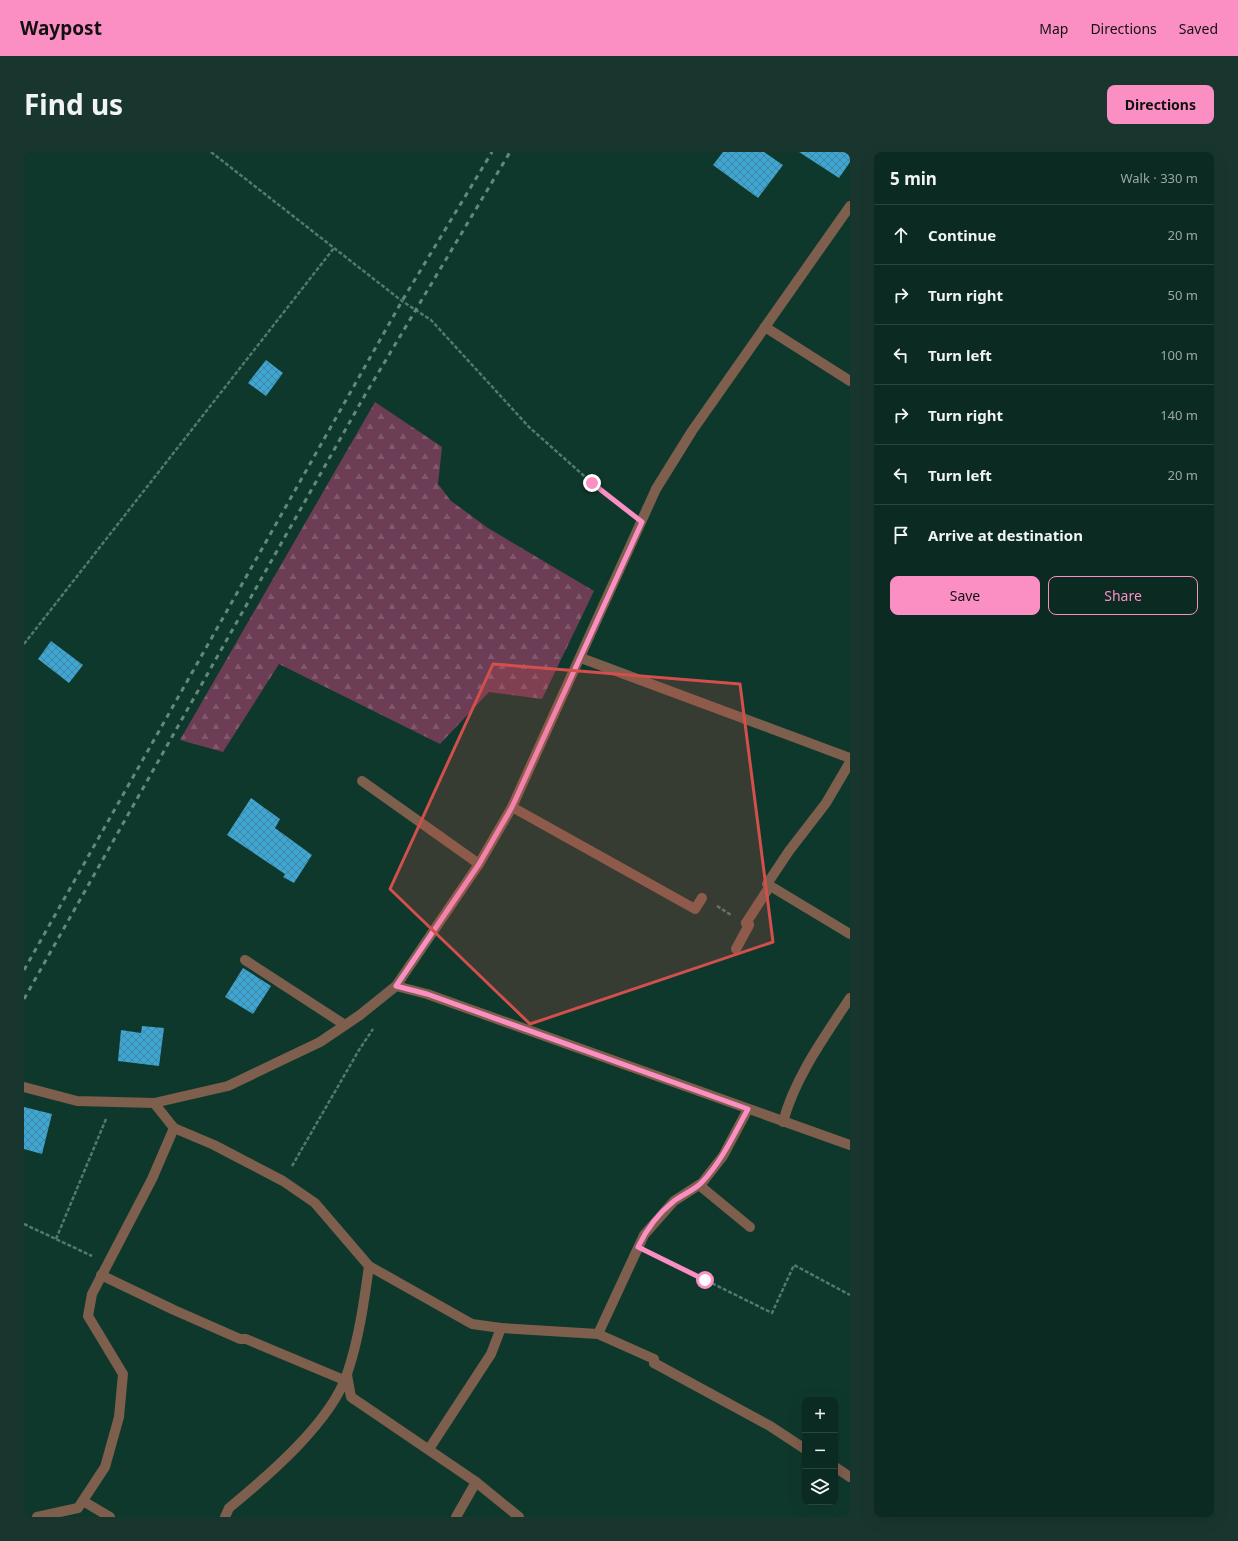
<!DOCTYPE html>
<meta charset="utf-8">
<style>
body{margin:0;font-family:"Noto Sans",sans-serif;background:#19362e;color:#f1f3f6}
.controls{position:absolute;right:12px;bottom:12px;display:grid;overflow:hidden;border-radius:8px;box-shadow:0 4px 16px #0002}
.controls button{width:36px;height:36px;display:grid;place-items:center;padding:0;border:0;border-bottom:1px solid #2b463f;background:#0b2a21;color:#f1f3f6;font:20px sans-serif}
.stop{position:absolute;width:12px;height:12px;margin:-9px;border:3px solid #fb8fc4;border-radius:50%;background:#fff}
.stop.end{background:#fb8fc4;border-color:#fff;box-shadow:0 1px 4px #0008}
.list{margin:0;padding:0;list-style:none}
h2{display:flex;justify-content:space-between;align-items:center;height:52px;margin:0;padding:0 16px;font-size:17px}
h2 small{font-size:13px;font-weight:400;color:#9aa7a5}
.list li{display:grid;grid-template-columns:26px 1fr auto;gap:12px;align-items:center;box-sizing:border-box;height:60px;padding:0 16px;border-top:1px solid #2b463f}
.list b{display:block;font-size:15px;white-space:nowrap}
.list em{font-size:13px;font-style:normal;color:#9aa7a5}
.actions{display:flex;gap:8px;padding:12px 16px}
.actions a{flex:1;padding:9px 0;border:1px solid #fb8fc4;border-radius:8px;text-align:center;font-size:14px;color:#fb8fc4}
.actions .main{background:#fb8fc4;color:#111}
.icon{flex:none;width:22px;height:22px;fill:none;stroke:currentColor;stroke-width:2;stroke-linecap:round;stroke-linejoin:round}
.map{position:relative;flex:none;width:826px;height:1365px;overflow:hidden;border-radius:8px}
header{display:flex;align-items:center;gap:24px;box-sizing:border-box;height:56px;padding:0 20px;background:#fb8fc4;color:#111}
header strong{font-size:19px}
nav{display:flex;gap:22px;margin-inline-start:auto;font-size:14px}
.intro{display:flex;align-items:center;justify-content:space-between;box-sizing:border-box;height:96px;padding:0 24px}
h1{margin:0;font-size:28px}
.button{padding:10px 18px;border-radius:8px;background:#fb8fc4;color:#111;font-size:14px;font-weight:700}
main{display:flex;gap:24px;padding:0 24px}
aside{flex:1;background:#0b2a21;border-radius:8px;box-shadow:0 4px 16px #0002}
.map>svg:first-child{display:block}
.forest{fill:url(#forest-firs)}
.building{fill:url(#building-cross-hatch)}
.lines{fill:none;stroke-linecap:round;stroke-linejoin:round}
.path{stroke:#52796d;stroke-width:2.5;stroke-dasharray:4 2;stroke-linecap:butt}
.service{stroke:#7e5e4c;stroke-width:10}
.minor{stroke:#7e5e4c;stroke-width:10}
.rail{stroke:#62887b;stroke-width:3;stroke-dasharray:5 5;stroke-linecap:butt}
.route{stroke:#fb8fc4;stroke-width:5}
.marked{fill:#d34f4c;fill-opacity:0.2;stroke:#d34f4c;stroke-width:3;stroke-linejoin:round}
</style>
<header>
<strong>Waypost</strong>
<nav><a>Map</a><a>Directions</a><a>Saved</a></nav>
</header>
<div class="intro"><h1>Find us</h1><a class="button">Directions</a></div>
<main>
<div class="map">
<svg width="826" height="1365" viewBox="0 0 826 1365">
<defs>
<pattern id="forest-firs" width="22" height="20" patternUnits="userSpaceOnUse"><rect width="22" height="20" fill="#6c3d54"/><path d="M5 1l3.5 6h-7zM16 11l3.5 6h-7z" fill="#80596c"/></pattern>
<pattern id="building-cross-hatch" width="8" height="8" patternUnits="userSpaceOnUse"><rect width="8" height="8" fill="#40a5d0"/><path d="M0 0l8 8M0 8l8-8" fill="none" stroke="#3e88a5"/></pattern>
</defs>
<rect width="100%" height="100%" fill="#0f382c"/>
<!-- forest -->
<path class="forest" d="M351,250L418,295L414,332L427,349L464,376L570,439L518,547L465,540L416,592L255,512L199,600L156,588Z"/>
<!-- building -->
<g class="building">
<path d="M699,0H740L759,13L734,46L689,13Z"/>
<path d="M775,0H826V10L815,26Z"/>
<path d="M242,208L259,221L242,244L224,231Z"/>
<path d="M27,489L59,513L45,531L14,507Z"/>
<path d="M227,646L256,667L251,676L288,703L270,731L259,725L261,722L203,683Z"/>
<path d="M219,816L247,834L229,862L201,845Z"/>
<path d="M118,874L140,876L135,914L94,909L97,878L117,881Z"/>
<path d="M0,955L28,962L18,1002L0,997Z"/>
</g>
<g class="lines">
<!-- path -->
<g class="path">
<path d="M187,0L378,149L407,168L505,275L568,331L603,359"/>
<path d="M0,492L310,96"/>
<path d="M693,754L707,763"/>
<path d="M268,1014L335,898L349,877"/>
<path d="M0,1072L68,1104"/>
<path d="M32,1087L82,967"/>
<path d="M629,1102L748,1161L770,1113L826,1143"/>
</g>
<!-- service -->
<g class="service">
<path d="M741,175L826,229"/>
<path d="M826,610L802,651L765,699L743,732L826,782"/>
<path d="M338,629L455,712"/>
<path d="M488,655L671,757L678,746"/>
<path d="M712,797L725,773L722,771"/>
<path d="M221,808L321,873"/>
<path d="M759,970C771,925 801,884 826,846"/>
<path d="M675,1033L726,1075"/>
<path d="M345,1114L448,1172L477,1176L574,1182L630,1207V1211"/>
<path d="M77,1123L150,1158L216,1187H222L320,1228"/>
<path d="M574,1182L620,1083L650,1049L678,1031L699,1004L724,957"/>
<path d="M405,1297L467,1202L477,1176"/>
<path d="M13,1365L54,1356L81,1315L95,1265L99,1222L64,1164L68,1142L128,1027L150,976"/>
<path d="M432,1365L452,1330"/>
</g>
<!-- minor -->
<g class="minor">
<path d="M557,506L826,606"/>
<path d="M722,771L746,734"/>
<path d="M372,834L403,842L826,993"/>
<path d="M0,935L53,949L130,951L204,934L296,890L336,863L372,834L455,712L488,655L632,337L668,279L826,54"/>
<path d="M130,951L150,976L190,993L259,1029L291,1051L345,1114C340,1150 335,1187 323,1222C307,1270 244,1324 205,1356L201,1365"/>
<path d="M630,1211L746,1274L781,1297"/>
<path d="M323,1223L327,1245L452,1330L495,1365"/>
<path d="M811,1315L826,1325"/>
<path d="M59,1349L86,1365"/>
</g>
<!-- rail -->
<g class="rail">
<path d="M0,818L378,149L468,0"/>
<path d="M0,847L341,243L486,0"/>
</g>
</g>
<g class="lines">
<!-- route -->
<path class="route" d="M568,331L618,370L488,655L455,712L372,834L403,842L724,957C710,982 698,1009 678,1030C671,1038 659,1042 650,1049C635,1061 622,1078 614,1095L681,1128"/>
</g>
<!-- marked area -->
<path class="marked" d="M469,512L716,532L749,790L506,872L366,737Z"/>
</svg>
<div class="controls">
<button>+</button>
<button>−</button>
<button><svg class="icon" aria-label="layers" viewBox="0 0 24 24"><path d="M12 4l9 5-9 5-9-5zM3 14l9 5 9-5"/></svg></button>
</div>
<div class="stop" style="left:681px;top:1128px"></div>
<div class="stop end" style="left:568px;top:331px"></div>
</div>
<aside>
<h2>5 min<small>Walk · 330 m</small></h2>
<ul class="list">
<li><svg class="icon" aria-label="ahead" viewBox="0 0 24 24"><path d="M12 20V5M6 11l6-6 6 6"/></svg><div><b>Continue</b></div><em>20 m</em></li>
<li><svg class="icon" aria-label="right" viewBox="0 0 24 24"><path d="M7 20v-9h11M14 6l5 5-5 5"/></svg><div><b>Turn right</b></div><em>50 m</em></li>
<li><svg class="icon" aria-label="left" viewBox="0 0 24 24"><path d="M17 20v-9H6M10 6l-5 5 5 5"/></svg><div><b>Turn left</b></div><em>100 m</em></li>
<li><svg class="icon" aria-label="right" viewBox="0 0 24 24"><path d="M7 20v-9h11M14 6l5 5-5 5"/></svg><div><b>Turn right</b></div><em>140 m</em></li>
<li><svg class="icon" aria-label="left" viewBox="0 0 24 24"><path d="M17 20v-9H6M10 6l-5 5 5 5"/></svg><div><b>Turn left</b></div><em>20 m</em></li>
<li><svg class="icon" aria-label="arrive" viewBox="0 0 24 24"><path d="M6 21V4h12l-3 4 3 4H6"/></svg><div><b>Arrive at destination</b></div></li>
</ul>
<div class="actions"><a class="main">Save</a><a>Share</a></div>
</aside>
</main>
